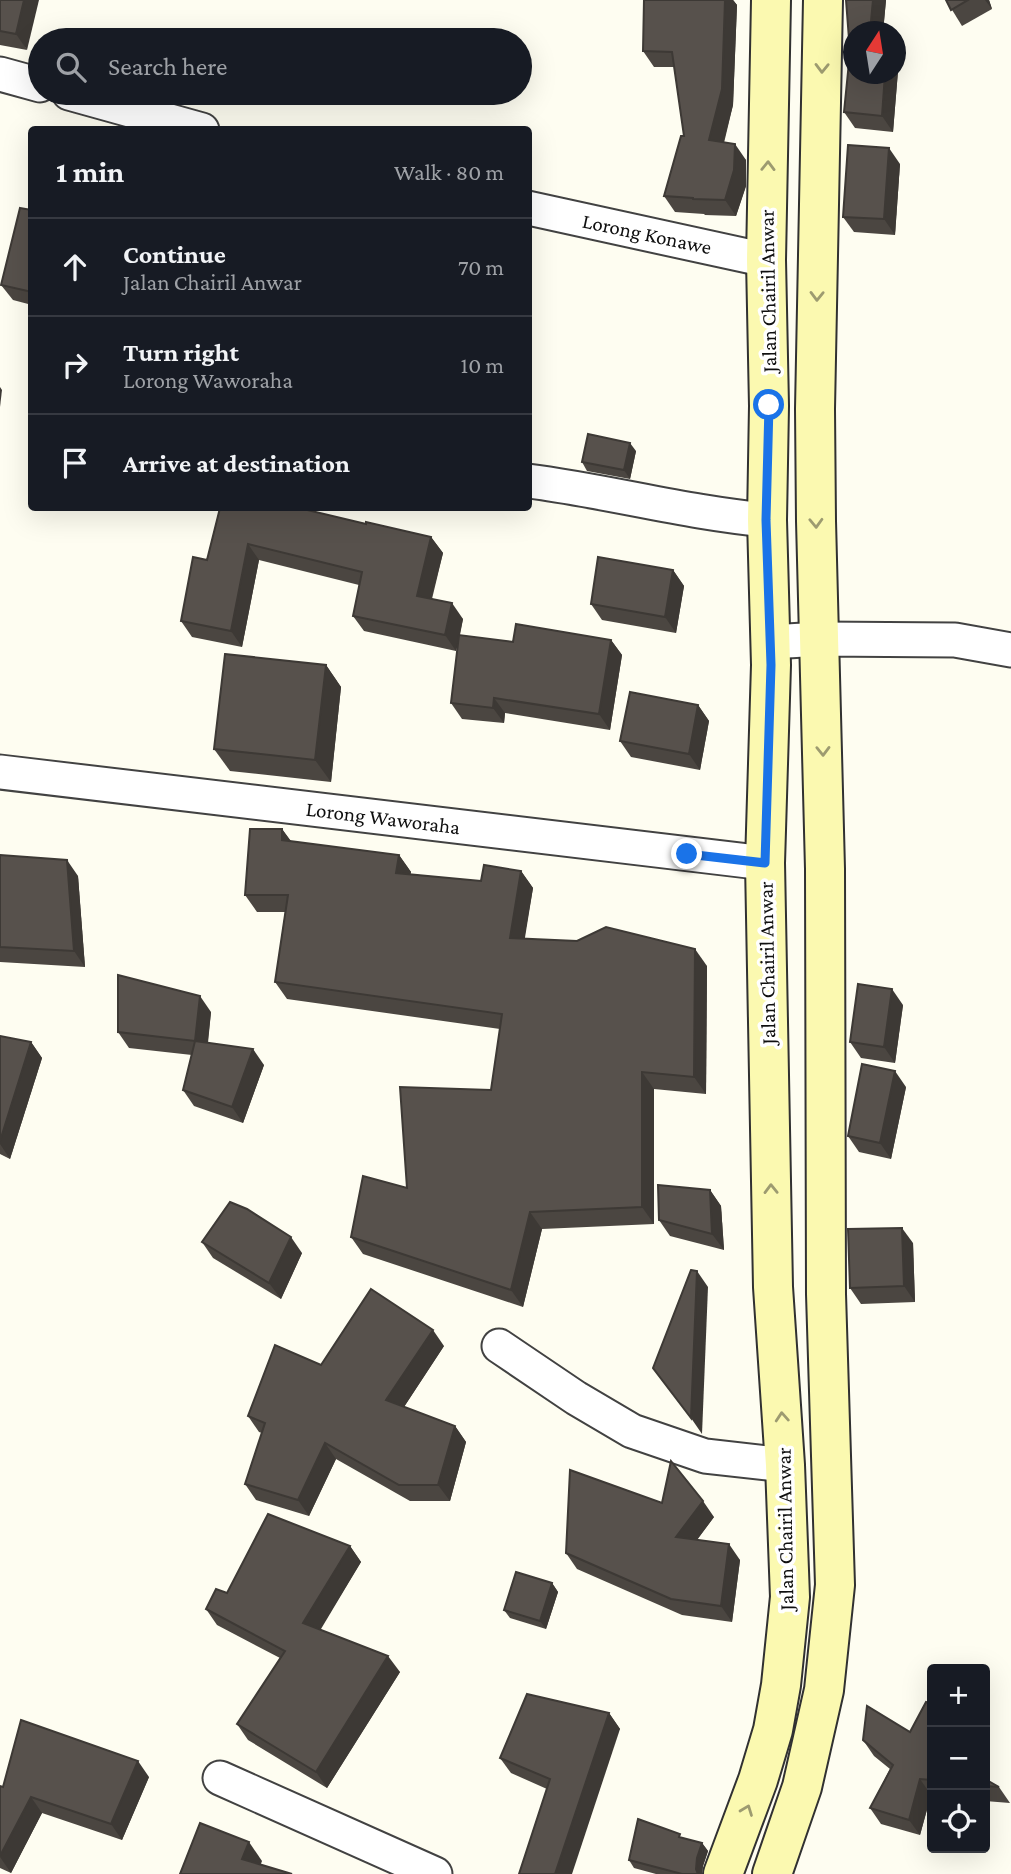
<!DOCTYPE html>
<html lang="en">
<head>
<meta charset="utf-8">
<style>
  :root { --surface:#171b24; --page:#20242c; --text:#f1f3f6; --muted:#9ea1a6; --line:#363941 }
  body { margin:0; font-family:"Crimson Pro",serif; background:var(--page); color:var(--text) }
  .controls { position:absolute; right:21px; bottom:21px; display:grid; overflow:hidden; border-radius:7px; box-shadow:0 7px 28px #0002 }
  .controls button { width:63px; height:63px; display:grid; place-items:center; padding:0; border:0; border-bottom:2px solid var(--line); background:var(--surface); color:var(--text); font:35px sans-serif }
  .compass { position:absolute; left:843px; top:21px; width:63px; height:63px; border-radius:50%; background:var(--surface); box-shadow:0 7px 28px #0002; rotate:12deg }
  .stop { position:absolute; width:21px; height:21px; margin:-16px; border:5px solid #1a73e8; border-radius:50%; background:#fff }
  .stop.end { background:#1a73e8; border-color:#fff; box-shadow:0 2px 7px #0008 }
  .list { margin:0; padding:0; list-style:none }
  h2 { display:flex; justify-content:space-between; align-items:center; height:91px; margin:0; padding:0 28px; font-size:30px }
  h2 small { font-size:23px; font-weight:400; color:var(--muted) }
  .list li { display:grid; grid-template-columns:46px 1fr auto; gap:21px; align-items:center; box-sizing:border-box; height:98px; padding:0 28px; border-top:2px solid var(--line) }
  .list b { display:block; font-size:26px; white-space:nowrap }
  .list p { margin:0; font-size:23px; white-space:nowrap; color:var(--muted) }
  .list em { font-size:23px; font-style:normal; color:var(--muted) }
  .icon { flex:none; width:38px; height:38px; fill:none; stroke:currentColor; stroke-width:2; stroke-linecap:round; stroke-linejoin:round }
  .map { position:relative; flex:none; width:1011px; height:1874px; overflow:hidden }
  .search { position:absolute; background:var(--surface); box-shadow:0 7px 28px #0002; left:28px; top:28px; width:504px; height:77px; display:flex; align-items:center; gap:18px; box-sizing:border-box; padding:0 24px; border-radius:38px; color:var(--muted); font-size:26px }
  .panel { position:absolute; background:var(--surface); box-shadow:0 7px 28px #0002; left:28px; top:126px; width:504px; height:385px; border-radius:7px }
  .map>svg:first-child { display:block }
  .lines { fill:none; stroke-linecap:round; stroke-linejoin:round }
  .street-casing { stroke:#424242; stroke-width:37 }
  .secondary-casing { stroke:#313131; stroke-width:42 }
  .street { stroke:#fff; stroke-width:33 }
  .secondary { stroke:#fbf9b0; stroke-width:38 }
  .wall { fill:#4b4641 }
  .shaded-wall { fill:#3d3935 }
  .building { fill:#57514c; stroke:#3d3935; stroke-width:2 }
  .oneway { stroke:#9d9b70 }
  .route { stroke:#1a73e8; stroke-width:9 }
  .labels { text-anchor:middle; stroke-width:7; stroke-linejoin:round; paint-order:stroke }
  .street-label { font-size:21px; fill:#0f0f0f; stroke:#fff }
</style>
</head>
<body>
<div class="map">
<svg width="1011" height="1874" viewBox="0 0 1011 1874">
  <rect width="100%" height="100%" fill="#fefdf1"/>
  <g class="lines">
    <g class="street-casing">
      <g id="street">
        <polyline points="0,74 40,85"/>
        <polyline points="69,93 202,130"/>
        <polyline points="528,208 766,260"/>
        <path d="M528,481C608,491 687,513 767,520"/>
        <polyline points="771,642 820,639 955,640 1011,650"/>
        <polyline points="0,772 765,863"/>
        <polyline points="499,1346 576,1398 632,1431 705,1456 785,1465"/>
        <polyline points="220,1778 435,1874"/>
      </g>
    </g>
    <g class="secondary-casing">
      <g id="secondary">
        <polyline points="723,1874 758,1780 773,1730 781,1685 790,1597 785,1465 773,1287 765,863 771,665 767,520 769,406 766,260 771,0"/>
        <polyline points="772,1874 802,1787 824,1690 835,1585 826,1294 825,869 816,521 815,409 823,0"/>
      </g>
    </g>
    <use href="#street" class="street"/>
    <use href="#secondary" class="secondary"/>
  </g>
  <g class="wall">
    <polygon points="0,0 27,50 0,45"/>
    <polygon points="644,0 733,0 737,5 733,105 724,143 746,160 746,186 736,216 705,215 704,214 675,212 664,196 684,136 674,67 654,67 643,51"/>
    <polygon points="846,0 886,0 883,32 853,32 898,71 893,132 855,128 844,112 850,52"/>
    <polygon points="946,0 989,0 992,9 962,26"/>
    <polygon points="900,164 895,235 854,232 843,217"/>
    <polygon points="32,210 32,305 13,300 1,285"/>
    <polygon points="636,451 630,479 587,471 582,462"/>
    <polygon points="220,508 366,524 431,537 443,553 432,599 463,619 460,635 513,642 611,640 622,655 610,730 505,713 504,723 462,719 451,703 458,644 456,651 364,631 353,616 359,585 259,560 242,647 192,637 181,621 207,560"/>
    <polygon points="673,570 684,586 676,633 602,620 591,604"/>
    <polygon points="326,665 341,687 331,782 230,771 214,749"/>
    <polygon points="698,705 709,721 700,770 631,757 620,741"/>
    <polygon points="282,829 291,841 399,855 411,872 410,874 481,881 521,871 533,888 524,939 707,966 706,1094 654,1089 654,1224 542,1229 523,1307 363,1254 351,1237 407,1188 491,1090 500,1029 287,999 275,982 285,912 257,912 245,895"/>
    <polygon points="0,855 78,876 85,967 0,962"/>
    <polygon points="903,1005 895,1063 861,1058 850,1042"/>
    <polygon points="211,1012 208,1043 264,1065 243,1123 194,1106 183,1090 192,1055 129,1048 118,1032"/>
    <polygon points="0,1036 31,1042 42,1058 10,1159 0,1154"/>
    <polygon points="906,1087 891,1159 859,1152 848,1136"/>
    <polygon points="710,1190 721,1206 724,1250 670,1236 659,1220"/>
    <polygon points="202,1242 302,1253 281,1299 213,1258"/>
    <polygon points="913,1243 915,1302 861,1304 850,1288"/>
    <polygon points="444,1346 404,1407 455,1426 466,1442 450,1501 410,1501 336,1459 309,1516 256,1500 245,1484 262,1433 259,1432 248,1416 321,1365"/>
    <polygon points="662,1503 714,1517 697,1540 740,1560 732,1622 682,1615 577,1569 566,1553"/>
    <polygon points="350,1546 361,1562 320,1629 400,1672 327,1788 248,1740 237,1724 280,1658 217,1625 206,1609 227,1593"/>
    <polygon points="552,1583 558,1592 546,1629 510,1618 504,1610"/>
    <polygon points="932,1704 932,1795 931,1795 920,1835 881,1824 870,1808 890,1769 874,1756 863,1740 910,1732"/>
    <polygon points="609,1713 620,1729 547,1789 511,1773 500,1758"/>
    <polygon points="149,1777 122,1840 42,1813 11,1873 0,1868 0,1786 3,1787"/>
    <polygon points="985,1779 999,1787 1010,1803 985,1801"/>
    <polygon points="683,1838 702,1843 708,1851 703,1866 702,1874 656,1874 634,1868 629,1860"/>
  </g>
  <g class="shaded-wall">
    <polygon points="24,0 39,0 27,50 16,34"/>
    <polygon points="725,0 733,0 737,5 733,105 720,156 709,140"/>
    <polygon points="873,0 886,0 883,32 870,32"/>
    <polygon points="985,0 989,0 992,9"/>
    <polygon points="895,68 898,71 893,132 882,116 885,74 895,74"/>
    <polygon points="735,144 746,160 746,186 736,216 725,200"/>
    <polygon points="889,148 900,164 895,235 884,219"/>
    <polygon points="0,387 2,390 0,407"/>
    <polygon points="630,443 636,451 630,479 624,470"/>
    <polygon points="431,537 443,553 428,611 417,596"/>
    <polygon points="248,544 259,560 242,647 231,631"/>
    <polygon points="673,570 684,586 676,633 665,617"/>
    <polygon points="452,603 463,619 456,651 445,635"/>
    <polygon points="611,640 622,655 610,730 599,714"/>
    <polygon points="326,665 341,687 331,782 315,760"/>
    <polygon points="494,698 505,713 504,723 493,708"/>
    <polygon points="698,705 709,721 700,770 689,754"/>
    <polygon points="282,829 294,846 282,840"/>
    <polygon points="399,855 411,872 408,890 396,873"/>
    <polygon points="67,860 78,876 85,967 74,951"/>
    <polygon points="521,871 533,888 522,956 510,938"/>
    <polygon points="695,949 707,966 706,1094 694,1077"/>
    <polygon points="892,989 903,1005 895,1063 884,1047"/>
    <polygon points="200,996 211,1012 206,1057 195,1041"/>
    <polygon points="31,1042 42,1058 10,1159 0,1144 0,1141"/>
    <polygon points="253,1049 264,1065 243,1123 232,1107"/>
    <polygon points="895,1071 906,1087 891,1159 880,1143"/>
    <polygon points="642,1072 654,1089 654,1224 642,1207"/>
    <polygon points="710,1190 721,1206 724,1250 712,1234"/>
    <polygon points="530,1212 542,1229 523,1307 511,1290"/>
    <polygon points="902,1228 913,1243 915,1302 904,1286"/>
    <polygon points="291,1237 302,1253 281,1299 269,1283"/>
    <polygon points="697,1271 708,1287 702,1434 691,1418"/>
    <polygon points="433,1330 444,1346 398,1416 386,1400"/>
    <polygon points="455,1426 466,1442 450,1501 438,1485"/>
    <polygon points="325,1443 336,1459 309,1516 298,1500"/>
    <polygon points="703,1501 714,1517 687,1553 676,1537"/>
    <polygon points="729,1544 740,1560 732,1622 721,1606"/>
    <polygon points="350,1546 361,1562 315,1639 303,1623"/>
    <polygon points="552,1583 558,1592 546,1629 540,1621"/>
    <polygon points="388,1656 400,1672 327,1788 316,1772"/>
    <polygon points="609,1713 620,1729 572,1874 555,1874"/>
    <polygon points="932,1731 932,1749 929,1744"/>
    <polygon points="138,1761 149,1777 122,1840 111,1824"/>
    <polygon points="920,1779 931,1795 920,1835 909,1820"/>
    <polygon points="31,1797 42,1813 11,1873 0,1857"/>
    <polygon points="249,1842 262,1861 257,1874 242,1859"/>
    <polygon points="702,1843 708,1851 703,1866 702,1874 698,1874 696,1869 697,1858"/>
  </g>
  <g class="building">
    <polygon points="0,0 24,0 16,34 0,31"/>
    <polygon points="644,0 725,0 722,89 709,140 735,144 734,170 725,200 693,199 693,198 664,196 681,136 684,136 672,52 643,51"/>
    <polygon points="846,0 873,0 870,32 853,32 853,74 885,74 882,116 844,112 850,52"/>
    <polygon points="946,0 968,0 951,10"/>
    <polygon points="848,145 889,148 884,219 843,217"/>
    <polygon points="20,208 32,210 32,292 1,285"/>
    <polygon points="588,434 630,443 624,470 582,462"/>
    <polygon points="220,508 299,508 366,524 366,522 431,537 417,596 452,603 445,635 353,616 362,572 248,544 231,631 181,621 193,557 207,560"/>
    <polygon points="598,557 673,570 665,617 591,604"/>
    <polygon points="516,624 611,640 599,714 494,698 493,708 451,703 459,635 513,642"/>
    <polygon points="225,654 326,665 315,760 214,749"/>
    <polygon points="630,692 698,705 689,754 620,741"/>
    <polygon points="250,829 282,829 282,840 399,855 396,873 481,881 484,865 521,871 510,938 577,941 606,927 695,949 694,1077 642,1072 642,1207 530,1212 511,1290 351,1237 363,1176 407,1188 400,1087 491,1090 502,1014 275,982 288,895 245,895"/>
    <polygon points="0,855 67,860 74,951 0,947"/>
    <polygon points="118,975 200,996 195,1041 118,1032"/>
    <polygon points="858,984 892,989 884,1047 850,1042"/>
    <polygon points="0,1036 31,1042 0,1141"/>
    <polygon points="195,1041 253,1049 232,1107 183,1090"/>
    <polygon points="862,1064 895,1071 880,1143 848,1136"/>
    <polygon points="658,1185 710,1190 712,1234 659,1220"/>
    <polygon points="230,1202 247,1209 291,1237 269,1283 202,1242"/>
    <polygon points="902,1228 904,1286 850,1288 848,1229"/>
    <polygon points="691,1270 697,1271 691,1418 653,1368"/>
    <polygon points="371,1289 433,1330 386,1400 455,1426 438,1485 399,1485 325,1443 298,1500 245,1484 265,1423 248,1416 275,1345 321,1365"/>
    <polygon points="671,1461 703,1501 676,1537 729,1544 721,1606 671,1599 566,1553 570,1470 662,1503"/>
    <polygon points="268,1514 350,1546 303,1623 388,1656 316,1772 237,1724 285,1651 206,1609 216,1589 227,1593"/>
    <polygon points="516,1572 552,1583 540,1621 504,1610"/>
    <polygon points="527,1694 609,1713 555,1874 519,1874 550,1779 500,1758"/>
    <polygon points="926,1702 932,1704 932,1731 929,1744 932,1746 932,1780 920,1779 909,1820 870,1808 893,1765 863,1740 867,1706 910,1732"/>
    <polygon points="21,1720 138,1761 111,1824 31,1797 0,1856 0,1786 3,1787"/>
    <polygon points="985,1779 999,1787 985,1786"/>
    <polygon points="638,1819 680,1834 679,1837 702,1843 697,1858 696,1869 698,1874 682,1874 629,1860"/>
    <polygon points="200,1823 249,1842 242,1859 292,1874 180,1874"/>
  </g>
  <defs><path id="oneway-chevron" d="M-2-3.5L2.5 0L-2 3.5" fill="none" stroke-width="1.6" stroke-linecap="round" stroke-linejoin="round" transform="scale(1.75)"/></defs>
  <g class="oneway">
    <use href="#oneway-chevron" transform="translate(822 68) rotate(91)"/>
    <use href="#oneway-chevron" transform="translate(768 166) rotate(-89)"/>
    <use href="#oneway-chevron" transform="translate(817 296) rotate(91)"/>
    <use href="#oneway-chevron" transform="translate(816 523) rotate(88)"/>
    <use href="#oneway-chevron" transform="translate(823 751) rotate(89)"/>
    <use href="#oneway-chevron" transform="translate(771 1189) rotate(-91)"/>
    <use href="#oneway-chevron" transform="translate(782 1417) rotate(-94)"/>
    <use href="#oneway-chevron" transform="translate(747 1810) rotate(-69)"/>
  </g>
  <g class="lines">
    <polyline class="route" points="687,854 765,863 771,665 766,520 769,405"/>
  </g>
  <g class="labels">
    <g class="street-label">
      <text transform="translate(647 234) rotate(12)" y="7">Lorong Konawe</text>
      <text transform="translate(768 291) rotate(-91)" y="7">Jalan Chairil Anwar</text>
      <text transform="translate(383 818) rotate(7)" y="7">Lorong Waworaha</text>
      <text transform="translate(767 963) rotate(-91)" y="7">Jalan Chairil Anwar</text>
      <text transform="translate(785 1529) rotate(-91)" y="7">Jalan Chairil Anwar</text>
    </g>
  </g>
</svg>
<div class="controls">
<button>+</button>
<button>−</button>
<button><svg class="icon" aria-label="locate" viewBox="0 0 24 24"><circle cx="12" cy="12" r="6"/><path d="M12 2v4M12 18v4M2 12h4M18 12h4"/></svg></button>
</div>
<svg class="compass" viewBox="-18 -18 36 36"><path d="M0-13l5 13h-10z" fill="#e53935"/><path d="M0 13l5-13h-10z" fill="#9ea1a6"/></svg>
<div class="stop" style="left:769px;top:405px"></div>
<div class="stop end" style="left:687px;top:854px"></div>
<div class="search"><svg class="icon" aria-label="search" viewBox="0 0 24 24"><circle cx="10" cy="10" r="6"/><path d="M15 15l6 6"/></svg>Search here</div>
<section class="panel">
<h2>1 min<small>Walk · 80 m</small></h2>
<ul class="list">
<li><svg class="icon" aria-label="ahead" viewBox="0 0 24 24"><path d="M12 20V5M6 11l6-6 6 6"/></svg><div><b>Continue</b><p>Jalan Chairil Anwar</p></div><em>70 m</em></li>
<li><svg class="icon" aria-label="right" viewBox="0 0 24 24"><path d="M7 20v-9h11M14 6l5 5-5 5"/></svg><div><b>Turn right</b><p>Lorong Waworaha</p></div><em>10 m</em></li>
<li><svg class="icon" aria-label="arrive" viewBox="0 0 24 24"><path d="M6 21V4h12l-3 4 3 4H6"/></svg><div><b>Arrive at destination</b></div></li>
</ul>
</section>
</div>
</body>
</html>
